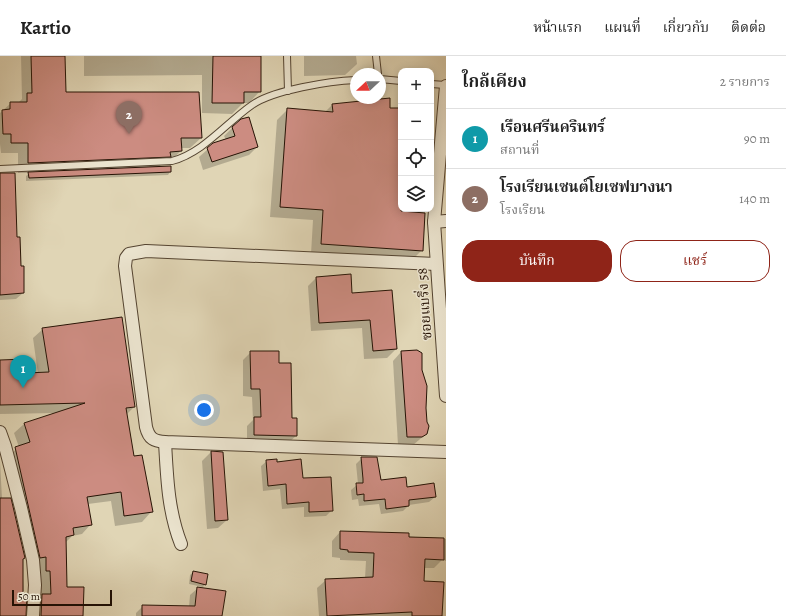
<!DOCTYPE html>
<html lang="th">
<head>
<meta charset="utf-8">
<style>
  :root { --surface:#fff; --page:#f6f6f6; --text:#222; --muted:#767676; --line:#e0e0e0; --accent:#8f2418 }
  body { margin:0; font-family:Alegreya,"Noto Serif Thai",serif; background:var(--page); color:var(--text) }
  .controls { position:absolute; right:12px; top:12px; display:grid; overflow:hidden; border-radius:8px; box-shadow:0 2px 10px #0003 }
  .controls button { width:36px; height:36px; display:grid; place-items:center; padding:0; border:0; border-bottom:1px solid var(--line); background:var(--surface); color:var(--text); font:20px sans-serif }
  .compass { position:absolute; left:350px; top:12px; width:36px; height:36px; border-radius:50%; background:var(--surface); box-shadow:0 2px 10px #0003; rotate:248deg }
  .scale { position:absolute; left:12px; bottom:10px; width:100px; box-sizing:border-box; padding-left:4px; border:2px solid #261305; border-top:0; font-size:11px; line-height:14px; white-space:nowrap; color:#261305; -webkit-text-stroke:3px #ebe4cf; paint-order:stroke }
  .you { position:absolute; left:204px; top:354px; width:14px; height:14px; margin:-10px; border:3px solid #fff; border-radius:50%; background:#1a73e8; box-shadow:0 0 0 6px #1a73e833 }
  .badge { display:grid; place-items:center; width:26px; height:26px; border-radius:50%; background:var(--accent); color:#fff; font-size:13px; font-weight:700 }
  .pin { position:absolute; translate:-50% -33px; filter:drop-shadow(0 1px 2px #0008) }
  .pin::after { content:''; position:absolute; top:21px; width:14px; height:12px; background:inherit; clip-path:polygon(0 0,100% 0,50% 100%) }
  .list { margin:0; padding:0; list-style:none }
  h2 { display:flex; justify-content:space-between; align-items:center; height:52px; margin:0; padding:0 16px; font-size:17px }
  h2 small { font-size:13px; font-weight:400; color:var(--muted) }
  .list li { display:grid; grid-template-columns:26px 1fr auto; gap:12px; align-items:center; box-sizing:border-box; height:60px; padding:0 16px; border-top:1px solid var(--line) }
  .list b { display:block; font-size:15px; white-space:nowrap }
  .list p { margin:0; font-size:13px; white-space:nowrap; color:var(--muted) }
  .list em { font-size:13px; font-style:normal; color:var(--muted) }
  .actions { display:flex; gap:8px; padding:12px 16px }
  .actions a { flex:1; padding:9px 0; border:1px solid var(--accent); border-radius:16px; text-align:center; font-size:14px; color:var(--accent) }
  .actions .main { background:var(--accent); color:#fff }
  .icon { flex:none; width:22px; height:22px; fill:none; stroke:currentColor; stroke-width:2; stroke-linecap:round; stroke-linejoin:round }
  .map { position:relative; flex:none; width:446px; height:560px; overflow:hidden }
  header { display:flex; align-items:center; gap:24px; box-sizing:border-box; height:56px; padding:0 20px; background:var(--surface); border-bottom:1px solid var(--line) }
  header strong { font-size:19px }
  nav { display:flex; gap:22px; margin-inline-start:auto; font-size:14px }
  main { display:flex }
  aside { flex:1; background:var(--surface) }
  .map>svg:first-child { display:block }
  .shadow { fill:#0003 }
  .building { fill:#cc8c81; stroke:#261305 }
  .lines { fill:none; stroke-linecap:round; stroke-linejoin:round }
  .lane-casing { stroke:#544431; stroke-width:8 }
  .street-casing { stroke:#544431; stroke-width:14 }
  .lane { stroke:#ebe4cf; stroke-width:6 }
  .street { stroke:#ebe4cf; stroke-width:12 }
  .labels { text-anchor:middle; stroke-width:3; stroke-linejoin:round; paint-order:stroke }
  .street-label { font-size:14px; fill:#261305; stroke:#ebe4cf }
</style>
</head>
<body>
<header>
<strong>Kartio</strong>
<nav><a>หน้าแรก</a><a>แผนที่</a><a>เกี่ยวกับ</a><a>ติดต่อ</a></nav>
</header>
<main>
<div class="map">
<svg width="446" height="560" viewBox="0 0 446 560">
  <rect width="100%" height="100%" fill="#e0d5b5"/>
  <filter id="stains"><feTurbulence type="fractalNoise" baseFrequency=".005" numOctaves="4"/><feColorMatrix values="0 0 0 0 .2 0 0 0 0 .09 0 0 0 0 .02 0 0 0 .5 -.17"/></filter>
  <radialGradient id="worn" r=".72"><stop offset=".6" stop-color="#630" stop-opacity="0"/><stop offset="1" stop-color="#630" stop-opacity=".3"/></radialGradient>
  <g class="shadow">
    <polygon points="21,0 64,0 65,37 198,37 201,82 190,92 181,92 181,95 170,105 164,105 159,111 170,116 168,119 26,125 26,120 30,117 18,117 18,97 1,97 0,88 0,57 11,47 18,47 22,43"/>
    <polygon points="84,0 260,0 260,35 249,47 243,47 232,58 202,57 202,19 84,20"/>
    <polygon points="304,0 356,0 357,8 345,19 304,20"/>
    <polygon points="333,48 401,53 401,153 406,153 422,194 411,205 311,198 313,164 270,161 277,64 288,53 325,56"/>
    <polygon points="233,71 257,91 249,99 203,114 199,101 208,93 226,84 224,80"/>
    <polygon points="0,118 23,237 16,243 0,244"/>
    <polygon points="316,222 351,238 396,293 387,302 364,303 362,272 311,275 308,230"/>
    <polygon points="43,273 134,351 126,359 133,402 151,456 142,466 115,470 111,445 88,448 91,468 82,478 72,480 65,487 66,532 82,560 32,560 33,549 41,540 41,524 6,402 19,391 14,377 24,368 56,357 0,358 0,305 25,318 38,318 33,282"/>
    <polygon points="251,296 278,308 296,380 288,387 247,387 247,370 253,364 252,341 243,340 243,304"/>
    <polygon points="401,296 421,314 426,330 426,378 413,389 398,389 393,305"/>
    <polygon points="211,396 222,397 227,464 218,472 207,473 202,405"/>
    <polygon points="362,402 380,425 435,441 429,446 409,449 403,455 381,458 379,448 359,450 358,443 352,444 351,434 358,428 356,408"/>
    <polygon points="0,405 2,443 22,504 25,560 0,560"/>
    <polygon points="267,405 302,424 332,454 326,460 304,461 304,451 282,453 280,433 263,435 261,410"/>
    <polygon points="340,476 446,483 446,505 442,504 434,512 424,512 423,526 441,559 444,560 319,560 317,532 326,524 365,522 366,505 340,504 340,502 332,501 332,485"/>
    <polygon points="193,516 205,528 203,531 189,528 190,519"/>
    <polygon points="198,532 221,560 136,560 136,557 143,550 189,551 190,539"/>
  </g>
  <g class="building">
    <polygon points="31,0 65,0 66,36 199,36 202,82 181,82 182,95 170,96 171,101 28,107 28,87 11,87 11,78 3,78 2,54 10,53 10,46 27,46 27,37 32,37"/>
    <polygon points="213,0 261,0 261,36 244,36 244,47 212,47"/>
    <polygon points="390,42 390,52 401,52 401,155 425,157 423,195 321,188 323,154 280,151 287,52 333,56 332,48"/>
    <polygon points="249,61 258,91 212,106 207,92 213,87 235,80 232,71 241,63"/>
    <polygon points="171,110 171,116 29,122 28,116"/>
    <polygon points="0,117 15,117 17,181 20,181 21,210 24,210 24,237 0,239"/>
    <polygon points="351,218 352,237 392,234 397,293 373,295 370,264 319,267 316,221"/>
    <polygon points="122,261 135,351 126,352 134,400 142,399 153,456 124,460 121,436 87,441 92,469 73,472 74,479 66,481 67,531 84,531 83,560 41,560 42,538 51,538 50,515 46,515 46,501 40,502 15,391 30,386 24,367 85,347 0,349 0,304 26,303 26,317 49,316 42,272"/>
    <polygon points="417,294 422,297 422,314 427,330 426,352 427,366 429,370 427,378 422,381 407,381 401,295"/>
    <polygon points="250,295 279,295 279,307 291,307 292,362 297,362 297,380 254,379 254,361 261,361 260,333 251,333"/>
    <polygon points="211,395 223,396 228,464 215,465"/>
    <polygon points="361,401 377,401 381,424 406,421 407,431 434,427 436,441 409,444 409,450 386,453 385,443 364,445 364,438 357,439 356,427 363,427 363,423"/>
    <polygon points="277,403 277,406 301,403 303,422 331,421 333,455 309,456 309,446 287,448 286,428 268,430 266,404"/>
    <polygon points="0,442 11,442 25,502 23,503 23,538 27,538 26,560 0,560"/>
    <polygon points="340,475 409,477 409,481 444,482 444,504 425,503 424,525 444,526 442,560 412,560 412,556 327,560 325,523 373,521 374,497 348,496 348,494 340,493"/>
    <polygon points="193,515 208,518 206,529 191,525"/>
    <polygon points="197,531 226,535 222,560 142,560 142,549 195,550"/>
  </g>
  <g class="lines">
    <g class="lane-casing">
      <g id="lane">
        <polyline points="287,0 288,35"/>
        <polyline points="376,0 378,18"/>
        <polyline points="380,23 401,25"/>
        <polyline points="431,28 446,29"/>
        <path d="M0,113L172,105C203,97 226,67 252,49C273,34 330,25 356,24"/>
      </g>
    </g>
    <g class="street-casing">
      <g id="street">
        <polyline points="446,165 434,166 446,340"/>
        <polyline points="434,166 446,30"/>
        <path d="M436,208L146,195L129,198L126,202L125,210L146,371C149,383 154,385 165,386L446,396"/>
        <polyline points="0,376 5,390 21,452 33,504 35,529 33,560"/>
        <path d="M165,386C167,421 168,455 181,488"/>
      </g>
    </g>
    <use href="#lane" class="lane"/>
    <use href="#street" class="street"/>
  </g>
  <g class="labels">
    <g class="street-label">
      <text transform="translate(424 248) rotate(-94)" y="5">ซอยแบริ่ง 58</text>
    </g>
  </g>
  <rect width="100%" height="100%" filter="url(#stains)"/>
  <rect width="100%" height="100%" fill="url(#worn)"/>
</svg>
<div class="controls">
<button>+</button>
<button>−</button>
<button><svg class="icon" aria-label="locate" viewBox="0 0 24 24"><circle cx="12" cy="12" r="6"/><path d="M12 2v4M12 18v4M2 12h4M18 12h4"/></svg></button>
<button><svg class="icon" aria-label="layers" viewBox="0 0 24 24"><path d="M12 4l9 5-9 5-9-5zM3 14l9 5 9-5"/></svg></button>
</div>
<svg class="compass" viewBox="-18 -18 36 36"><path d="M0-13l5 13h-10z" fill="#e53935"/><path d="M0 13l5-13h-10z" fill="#767676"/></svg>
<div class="scale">50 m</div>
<div class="you"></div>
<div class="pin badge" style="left:23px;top:332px;background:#0f9aa8">1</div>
<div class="pin badge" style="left:129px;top:78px;background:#8d6e63">2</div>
</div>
<aside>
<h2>ใกล้เคียง<small>2 รายการ</small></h2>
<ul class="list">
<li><span class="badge" style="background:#0f9aa8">1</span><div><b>เรือนศรีนครินทร์</b><p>สถานที่</p></div><em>90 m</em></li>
<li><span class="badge" style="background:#8d6e63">2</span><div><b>โรงเรียนเซนต์โยเซฟบางนา</b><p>โรงเรียน</p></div><em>140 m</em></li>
</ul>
<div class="actions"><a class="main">บันทึก</a><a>แชร์</a></div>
</aside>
</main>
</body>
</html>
